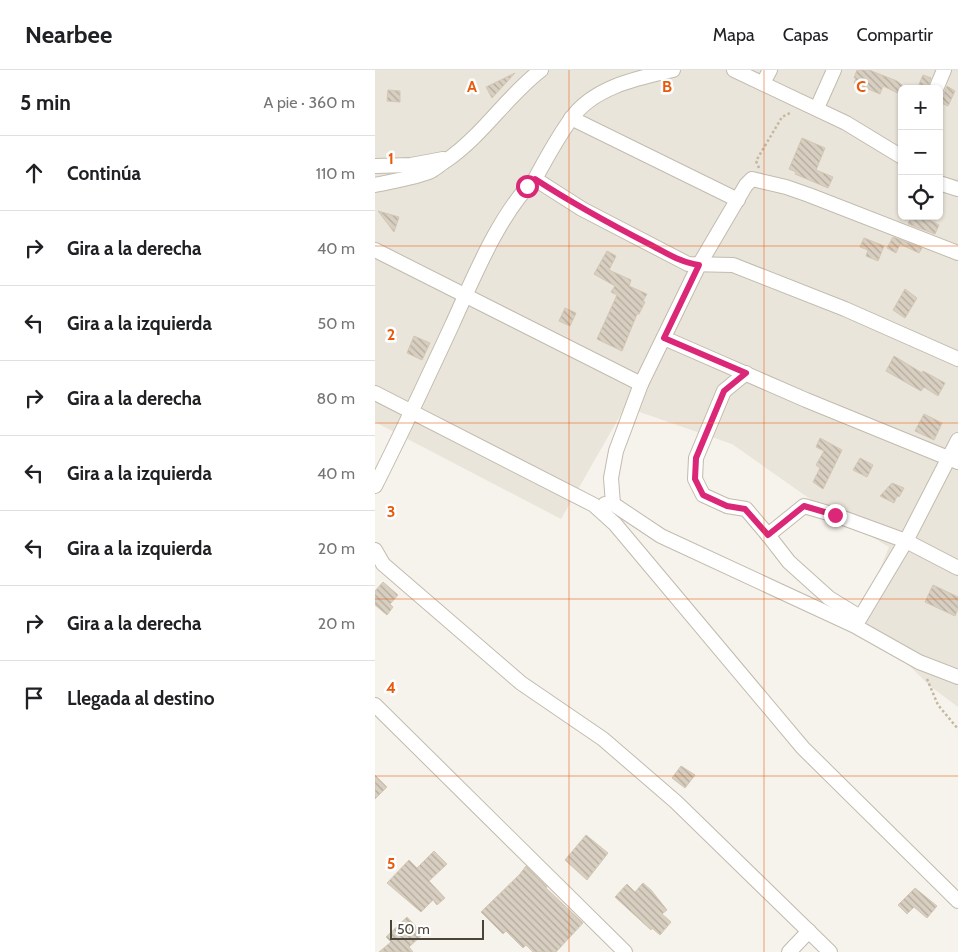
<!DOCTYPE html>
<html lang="es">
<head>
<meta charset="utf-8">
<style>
  :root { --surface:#fff; --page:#f2f2f2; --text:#202124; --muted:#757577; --line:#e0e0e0 }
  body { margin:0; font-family:Cabin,sans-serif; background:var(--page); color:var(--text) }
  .controls { position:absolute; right:15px; top:15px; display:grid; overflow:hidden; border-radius:8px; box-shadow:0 1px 4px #0004 }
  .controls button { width:45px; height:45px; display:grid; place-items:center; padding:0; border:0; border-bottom:1px solid var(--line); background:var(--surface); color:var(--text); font:25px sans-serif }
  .scale { position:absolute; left:15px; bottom:12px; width:94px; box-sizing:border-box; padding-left:5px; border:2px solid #4b4439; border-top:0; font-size:14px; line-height:18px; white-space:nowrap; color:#4b4439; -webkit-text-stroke:4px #fff; paint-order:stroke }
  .stop { position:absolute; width:15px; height:15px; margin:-11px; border:4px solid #db2777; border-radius:50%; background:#fff }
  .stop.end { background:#db2777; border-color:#fff; box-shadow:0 1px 5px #0008 }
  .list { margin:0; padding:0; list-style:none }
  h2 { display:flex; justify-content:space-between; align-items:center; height:65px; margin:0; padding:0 20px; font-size:21px }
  h2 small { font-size:16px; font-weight:400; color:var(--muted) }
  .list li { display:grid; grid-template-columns:32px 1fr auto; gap:15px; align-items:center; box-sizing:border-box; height:75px; padding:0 20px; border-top:1px solid var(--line) }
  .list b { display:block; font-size:19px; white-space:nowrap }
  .list em { font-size:16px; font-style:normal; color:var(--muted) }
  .icon { flex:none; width:28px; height:28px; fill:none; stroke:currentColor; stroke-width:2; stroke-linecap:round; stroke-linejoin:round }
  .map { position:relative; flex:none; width:583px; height:882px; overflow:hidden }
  header { display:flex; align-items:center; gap:30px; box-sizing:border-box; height:70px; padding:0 25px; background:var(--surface); border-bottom:1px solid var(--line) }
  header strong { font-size:24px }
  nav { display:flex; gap:28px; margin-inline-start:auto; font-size:18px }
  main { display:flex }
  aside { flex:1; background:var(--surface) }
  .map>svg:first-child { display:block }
  .residential { fill:#eae5da; fill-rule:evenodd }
  .building { fill:url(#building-back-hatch); stroke:#d3c7b4 }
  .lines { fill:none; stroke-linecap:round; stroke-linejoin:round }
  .minor-casing { stroke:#c2bbae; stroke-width:16 }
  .path { stroke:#c4b79f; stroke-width:2.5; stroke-dasharray:2.5 2.5; stroke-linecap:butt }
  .minor { stroke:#fff; stroke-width:14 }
  .route { stroke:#db2777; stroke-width:6 }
  .grid { fill:none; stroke:#e8590c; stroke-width:1; stroke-opacity:0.55 }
  .grid-label { font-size:16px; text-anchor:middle; font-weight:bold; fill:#e8590c; stroke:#fff; stroke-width:5; stroke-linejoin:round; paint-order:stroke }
</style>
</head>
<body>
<header>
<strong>Nearbee</strong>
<nav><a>Mapa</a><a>Capas</a><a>Compartir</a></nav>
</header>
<main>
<aside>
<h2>5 min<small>A pie · 360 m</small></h2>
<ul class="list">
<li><svg class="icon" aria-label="ahead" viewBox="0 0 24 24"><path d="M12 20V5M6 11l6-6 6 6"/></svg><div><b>Continúa</b></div><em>110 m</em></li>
<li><svg class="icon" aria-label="right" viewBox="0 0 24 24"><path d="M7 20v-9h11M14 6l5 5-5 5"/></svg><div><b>Gira a la derecha</b></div><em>40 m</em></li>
<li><svg class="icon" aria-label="left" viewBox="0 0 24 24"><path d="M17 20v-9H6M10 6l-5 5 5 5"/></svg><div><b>Gira a la izquierda</b></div><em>50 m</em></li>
<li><svg class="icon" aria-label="right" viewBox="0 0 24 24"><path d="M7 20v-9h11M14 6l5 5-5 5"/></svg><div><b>Gira a la derecha</b></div><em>80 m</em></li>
<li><svg class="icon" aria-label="left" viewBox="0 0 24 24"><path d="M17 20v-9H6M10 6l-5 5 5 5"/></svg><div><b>Gira a la izquierda</b></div><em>40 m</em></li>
<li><svg class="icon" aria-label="left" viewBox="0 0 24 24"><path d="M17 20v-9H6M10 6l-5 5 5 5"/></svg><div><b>Gira a la izquierda</b></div><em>20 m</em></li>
<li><svg class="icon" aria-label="right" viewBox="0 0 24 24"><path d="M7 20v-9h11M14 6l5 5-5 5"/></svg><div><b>Gira a la derecha</b></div><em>20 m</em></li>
<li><svg class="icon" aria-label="arrive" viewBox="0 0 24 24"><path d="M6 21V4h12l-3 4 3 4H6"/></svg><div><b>Llegada al destino</b></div></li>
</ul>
</aside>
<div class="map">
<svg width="583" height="882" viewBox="0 0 583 882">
  <defs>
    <pattern id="building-back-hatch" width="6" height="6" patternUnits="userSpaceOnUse" patternTransform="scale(1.25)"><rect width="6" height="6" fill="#d8cfc1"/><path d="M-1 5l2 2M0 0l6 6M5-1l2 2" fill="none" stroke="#b1aa9e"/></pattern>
  </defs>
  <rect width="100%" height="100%" fill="#f6f3ec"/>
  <path class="residential" d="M0,0H583V637L555,616L485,547L514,477L445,436L357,374L250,337L186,449L0,352ZM527,19H564V146H527Z"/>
  <g class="building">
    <polygon points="482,0 494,0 522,11 527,15 527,25 508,16 505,24 479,13 481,8 479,8"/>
    <polygon points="140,3 117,28 111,17"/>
    <polygon points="548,5 556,8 552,19 542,19"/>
    <polygon points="572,16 580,21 573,36 564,32 564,27 569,23"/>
    <polygon points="13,20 25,21 25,32 12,31"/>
    <polygon points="427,68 450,78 441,100 458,107 453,118 420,104 421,102 414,99"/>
    <polygon points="3,141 24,147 19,162"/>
    <polygon points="536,146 546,146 564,155 560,164 533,154"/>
    <polygon points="518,167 547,178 544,183 525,174 521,183 512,178"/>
    <polygon points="489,168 509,176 503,191 491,186 493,180 485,177"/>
    <polygon points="232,181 241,186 234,200 256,210 254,216 272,224 268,231 270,232 264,244 262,244 247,281 222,269 242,225 236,222 240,216 219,204"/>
    <polygon points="530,219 542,228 530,248 518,240"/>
    <polygon points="190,238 201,243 195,256 184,251"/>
    <polygon points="39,266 55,273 47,290 32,283"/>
    <polygon points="519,286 547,303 548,301 570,313 563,326 549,317 546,321 511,301"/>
    <polygon points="549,344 567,353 559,370 540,361"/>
    <polygon points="445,368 467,380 448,419 438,412 445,398 441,395 449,381 441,377"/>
    <polygon points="485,388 498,395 492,407 478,400"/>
    <polygon points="517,413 529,418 524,427 522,426 519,433 505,426"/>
    <polygon points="8,512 23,525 15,534 18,537 12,545 0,535 0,521"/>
    <polygon points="558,515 583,527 583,539 580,546 550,532"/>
    <polygon points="306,696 320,705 310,718 297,708"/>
    <polygon points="0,705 12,717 0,729"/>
    <polygon points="211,765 233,783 212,810 190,790"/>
    <polygon points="59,781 72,794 54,811 70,828 62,835 58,830 46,842 12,813 34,790 42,798"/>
    <polygon points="151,796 172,817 171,818 208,853 181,882 158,882 151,875 148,878 131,861 128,864 106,842 145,804"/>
    <polygon points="268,813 276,820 292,840 287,844 296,852 285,865 277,858 276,860 240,827 252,814 260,822"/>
    <polygon points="540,818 562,836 552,848 539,837 532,844 523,835"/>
    <polygon points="32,847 48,864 34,877 38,882 4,882 16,872 11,867"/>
  </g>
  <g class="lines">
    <g class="minor-casing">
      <g id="minor">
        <polyline points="359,0 471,53 527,87"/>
        <polyline points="388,13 395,0"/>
        <polyline points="561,19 569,0"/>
        <polyline points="442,38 459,0"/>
        <polyline points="196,48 363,130"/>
        <polyline points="0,96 36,95 68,89"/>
        <polyline points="160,109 207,139 313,194 358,195 470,239 583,289"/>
        <polyline points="564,113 583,119"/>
        <path d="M0,115C18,111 39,108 56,101C61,98 67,93 72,90C108,65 131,27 166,0"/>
        <polyline points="0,180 266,314"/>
        <polyline points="289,268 431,330 583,392"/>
        <polyline points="371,303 349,321 321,388 320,409 328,425 352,436 371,439 393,465"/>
        <polyline points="0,323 219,435 240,454 428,678 583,831"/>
        <path d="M0,416C27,363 52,309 77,255C98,209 124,144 160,109C171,89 182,68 196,49C218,17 263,8 298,0"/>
        <polyline points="230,434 238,434 286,466 480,556 544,592 583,607"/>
        <polyline points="238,434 236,408 241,381 266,314 324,195 371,115 377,109 411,117 434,125 583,183"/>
        <polyline points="0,480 8,494 146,613 228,669 301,732 455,882"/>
        <polyline points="485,547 454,528 414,492 393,465 429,436 460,445 531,471 583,498"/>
        <polyline points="482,553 531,471 583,370"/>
        <polyline points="0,635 250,882"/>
        <polyline points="414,882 434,861"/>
      </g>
    </g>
    <g class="path">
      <polyline points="384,98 381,91 407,47 417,42"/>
      <polyline points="552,609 563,635 583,659"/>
    </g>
    <use href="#minor" class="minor"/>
  </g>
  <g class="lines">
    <path class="route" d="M152,116L160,109C197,133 235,154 274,174C290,182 306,193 324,195L289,268L371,303L349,321L321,388L320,409L328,425L352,436L370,439L393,465L429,436L460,445"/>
  </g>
  <path class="grid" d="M194,0V882M389,0V882M0,176H583M0,353H583M0,529H583M0,706H583"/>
  <g class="grid-label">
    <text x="97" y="22">A</text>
    <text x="292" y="22">B</text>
    <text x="486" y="22">C</text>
    <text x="16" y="94">1</text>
    <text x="16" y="270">2</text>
    <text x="16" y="447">3</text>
    <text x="16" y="623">4</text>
    <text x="16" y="799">5</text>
  </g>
</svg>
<div class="controls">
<button>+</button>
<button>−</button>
<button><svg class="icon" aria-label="locate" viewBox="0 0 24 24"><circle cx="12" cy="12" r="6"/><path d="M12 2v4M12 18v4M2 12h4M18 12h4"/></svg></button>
</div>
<div class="scale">50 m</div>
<div class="stop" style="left:152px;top:116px"></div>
<div class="stop end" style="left:460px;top:445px"></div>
</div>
</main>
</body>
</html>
